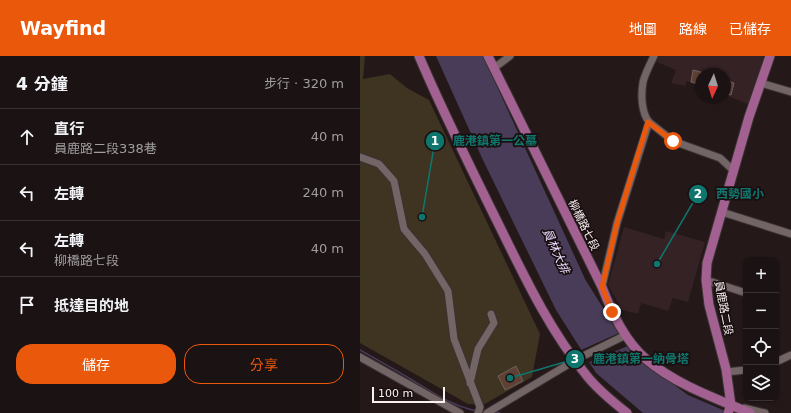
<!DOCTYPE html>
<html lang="zh-TW">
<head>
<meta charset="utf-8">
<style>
  :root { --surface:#1b1213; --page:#241b1c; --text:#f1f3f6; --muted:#a09ea0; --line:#393233; --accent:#ea580c }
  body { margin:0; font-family:"DejaVu Sans","Noto Sans TC",sans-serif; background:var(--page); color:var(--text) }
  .controls { position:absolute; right:12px; bottom:12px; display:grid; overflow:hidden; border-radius:8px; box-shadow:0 1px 3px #0004 }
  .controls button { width:36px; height:36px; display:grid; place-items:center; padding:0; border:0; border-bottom:1px solid var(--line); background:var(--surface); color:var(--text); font:20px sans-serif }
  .compass { position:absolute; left:335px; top:12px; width:36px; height:36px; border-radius:50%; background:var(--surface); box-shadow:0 1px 3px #0004; rotate:184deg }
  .scale { position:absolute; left:12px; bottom:10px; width:73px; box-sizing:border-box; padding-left:4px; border:2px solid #f9f0f1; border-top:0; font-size:11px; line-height:14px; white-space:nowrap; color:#f9f0f1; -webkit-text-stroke:3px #1a0f10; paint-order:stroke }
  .stop { position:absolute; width:12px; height:12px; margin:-9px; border:3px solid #ea580c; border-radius:50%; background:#fff }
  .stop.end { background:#ea580c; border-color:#fff; box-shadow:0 1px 4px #0008 }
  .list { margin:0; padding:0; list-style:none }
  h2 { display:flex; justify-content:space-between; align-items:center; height:52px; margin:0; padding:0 16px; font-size:17px }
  h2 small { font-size:13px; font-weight:400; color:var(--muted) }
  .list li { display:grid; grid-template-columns:26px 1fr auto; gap:12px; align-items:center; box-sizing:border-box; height:56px; padding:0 16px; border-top:1px solid var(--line) }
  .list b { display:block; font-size:15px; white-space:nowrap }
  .list p { margin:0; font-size:13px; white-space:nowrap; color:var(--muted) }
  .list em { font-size:13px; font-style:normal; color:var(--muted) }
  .actions { display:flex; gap:8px; padding:12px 16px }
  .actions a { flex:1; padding:9px 0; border:1px solid var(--accent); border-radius:16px; text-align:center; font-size:14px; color:var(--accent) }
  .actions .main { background:var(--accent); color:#fff }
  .icon { flex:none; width:22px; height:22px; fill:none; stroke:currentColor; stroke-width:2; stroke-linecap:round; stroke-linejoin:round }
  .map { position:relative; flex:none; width:431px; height:357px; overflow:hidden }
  header { display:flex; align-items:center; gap:24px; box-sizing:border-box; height:56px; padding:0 20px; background:var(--accent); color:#fff }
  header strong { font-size:19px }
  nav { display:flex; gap:22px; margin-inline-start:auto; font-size:14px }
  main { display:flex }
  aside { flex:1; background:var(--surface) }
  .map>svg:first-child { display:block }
  .built { fill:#342225 }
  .green { fill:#3f3322 }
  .water { fill:#483c58 }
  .pier { fill:#241819 }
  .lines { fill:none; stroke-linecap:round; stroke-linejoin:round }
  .stream { stroke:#483c58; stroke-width:1.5 }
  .building { fill:#604034; stroke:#6f615c }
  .minor-casing { stroke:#3b3334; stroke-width:9 }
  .major-casing { stroke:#3b3334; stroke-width:11 }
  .minor { stroke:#736466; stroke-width:7 }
  .major { stroke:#a36191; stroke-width:9 }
  .route { stroke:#ea580c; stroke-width:5 }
  .labels { text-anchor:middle; stroke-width:3.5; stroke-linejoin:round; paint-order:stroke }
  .street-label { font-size:11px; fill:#f9f0f1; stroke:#1a0f10 }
  .water-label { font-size:12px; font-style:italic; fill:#e8dbfd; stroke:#1a0f10 }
  .leader { fill:none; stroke:#0f766e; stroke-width:1.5 }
  .callout-dot { fill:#0f766e; stroke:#1a0f10; stroke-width:1.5 }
  .mark-label { font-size:12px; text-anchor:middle; font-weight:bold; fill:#fff }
  .callout-label { font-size:12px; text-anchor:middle; font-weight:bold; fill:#0f766e; stroke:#1a0f10; stroke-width:3.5; stroke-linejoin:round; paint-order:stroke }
</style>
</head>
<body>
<header>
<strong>Wayfind</strong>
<nav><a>地圖</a><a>路線</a><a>已儲存</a></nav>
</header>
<main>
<aside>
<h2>4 分鐘<small>步行 · 320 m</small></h2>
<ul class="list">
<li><svg class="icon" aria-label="ahead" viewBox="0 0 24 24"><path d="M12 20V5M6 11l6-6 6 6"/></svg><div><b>直行</b><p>員鹿路二段338巷</p></div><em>40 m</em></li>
<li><svg class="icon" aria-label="left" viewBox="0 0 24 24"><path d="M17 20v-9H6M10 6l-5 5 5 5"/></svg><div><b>左轉</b></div><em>240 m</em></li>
<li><svg class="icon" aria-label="left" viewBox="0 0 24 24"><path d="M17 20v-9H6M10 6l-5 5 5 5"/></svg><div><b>左轉</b><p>柳橋路七段</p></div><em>40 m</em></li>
<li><svg class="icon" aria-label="arrive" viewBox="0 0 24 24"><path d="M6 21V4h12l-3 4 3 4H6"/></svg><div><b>抵達目的地</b></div></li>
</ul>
<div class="actions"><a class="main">儲存</a><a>分享</a></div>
</aside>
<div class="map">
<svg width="431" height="357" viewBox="0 0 431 357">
  <rect width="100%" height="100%" fill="#241819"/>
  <g class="built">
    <polygon points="299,0 404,0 388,48 365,39 365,18 341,18 341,30 327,25 325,30 311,27 316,14 297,6"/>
    <polygon points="264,171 304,183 306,175 345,186 328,246 313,242 308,255 281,247 278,258 262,254 248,229"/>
  </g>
  <polygon class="green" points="0,0 5,0 3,23 30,18 47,32 69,44 180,278 172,321 123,349 108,348 0,287"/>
  <polygon class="water" points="76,0 123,0 225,223 263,284 294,314 328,339 370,357 283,357 236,317 196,254 122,102"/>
  <polygon class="pier" points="259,277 270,289 227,307 219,295"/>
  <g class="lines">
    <g class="stream">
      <path d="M0,294C17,304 35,313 52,324C74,337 90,349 116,355"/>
      <polyline points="134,356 140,357"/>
    </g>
  </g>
  <g class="building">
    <polygon points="333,14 341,16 341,29 331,26"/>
    <polygon points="365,24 374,27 371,39 365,37"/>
    <polygon points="156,310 163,325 145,334 138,320"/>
  </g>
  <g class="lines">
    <g class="minor-casing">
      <g id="minor">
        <polyline points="134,12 150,0"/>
        <polyline points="401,27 431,36"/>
        <polyline points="289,66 313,85 360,102 374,115"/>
        <polyline points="0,101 19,108 34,125 44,173 65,198 88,235 94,283 120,351 118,357"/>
        <polyline points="362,156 431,178"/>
        <polyline points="346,224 386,237"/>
        <path d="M242,231L257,167L289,66C281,56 281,38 283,26C285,18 290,8 294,0"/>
        <polyline points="0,301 100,357"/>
        <polyline points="416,306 431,299"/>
        <polyline points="366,316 386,314"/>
        <polyline points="110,327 118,293 134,267 131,258"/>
        <polyline points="384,352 405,357"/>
        <polyline points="127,357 219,302 266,279"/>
      </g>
    </g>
    <g class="major-casing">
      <g id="major">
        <path d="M59,0C81,52 106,102 131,153C160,211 186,270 227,320C238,334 253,346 267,357"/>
        <path d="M128,0L242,231C252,257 265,285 287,304C317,329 355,342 390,357"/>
        <polyline points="368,357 371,349 366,313 349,249 346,224 347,207 389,61 410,0"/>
      </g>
    </g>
    <use href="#minor" class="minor"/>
    <use href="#major" class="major"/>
  </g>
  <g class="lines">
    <polyline class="route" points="252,256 242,231 257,167 288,66 313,85"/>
  </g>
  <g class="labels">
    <g class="street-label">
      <text transform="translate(224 169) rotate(64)" y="4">柳橋路七段</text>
      <text transform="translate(364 252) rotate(79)" y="4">員鹿路二段</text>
    </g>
    <g class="water-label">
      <text transform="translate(196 195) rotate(66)" y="4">員林大排</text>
    </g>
  </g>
  <path class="leader" d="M62 161L75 85M297 208L338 138M150 322L215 303"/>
  <g class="callout-dot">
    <circle cx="62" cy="161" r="4"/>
    <circle cx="297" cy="208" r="4"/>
    <circle cx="150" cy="322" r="4"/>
    <circle cx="75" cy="85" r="10"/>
    <circle cx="338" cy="138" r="10"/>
    <circle cx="215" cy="303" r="10"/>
  </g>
  <g class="mark-label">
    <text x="75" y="89">1</text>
    <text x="338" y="142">2</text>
    <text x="215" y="307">3</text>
  </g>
  <g class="callout-label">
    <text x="135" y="89">鹿港鎮第一公墓</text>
    <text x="380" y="142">西勢國小</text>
    <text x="281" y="307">鹿港鎮第一納骨塔</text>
  </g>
</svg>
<div class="controls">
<button>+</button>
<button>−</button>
<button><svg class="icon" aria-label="locate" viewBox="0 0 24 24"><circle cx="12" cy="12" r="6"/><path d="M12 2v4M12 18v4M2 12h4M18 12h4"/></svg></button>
<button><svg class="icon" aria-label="layers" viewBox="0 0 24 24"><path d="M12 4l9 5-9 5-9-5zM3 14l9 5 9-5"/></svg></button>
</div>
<svg class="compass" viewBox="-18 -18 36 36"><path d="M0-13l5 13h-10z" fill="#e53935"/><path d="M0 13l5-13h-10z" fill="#a09ea0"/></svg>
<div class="scale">100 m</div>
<div class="stop" style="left:313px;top:85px"></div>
<div class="stop end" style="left:252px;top:256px"></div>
</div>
</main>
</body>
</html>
